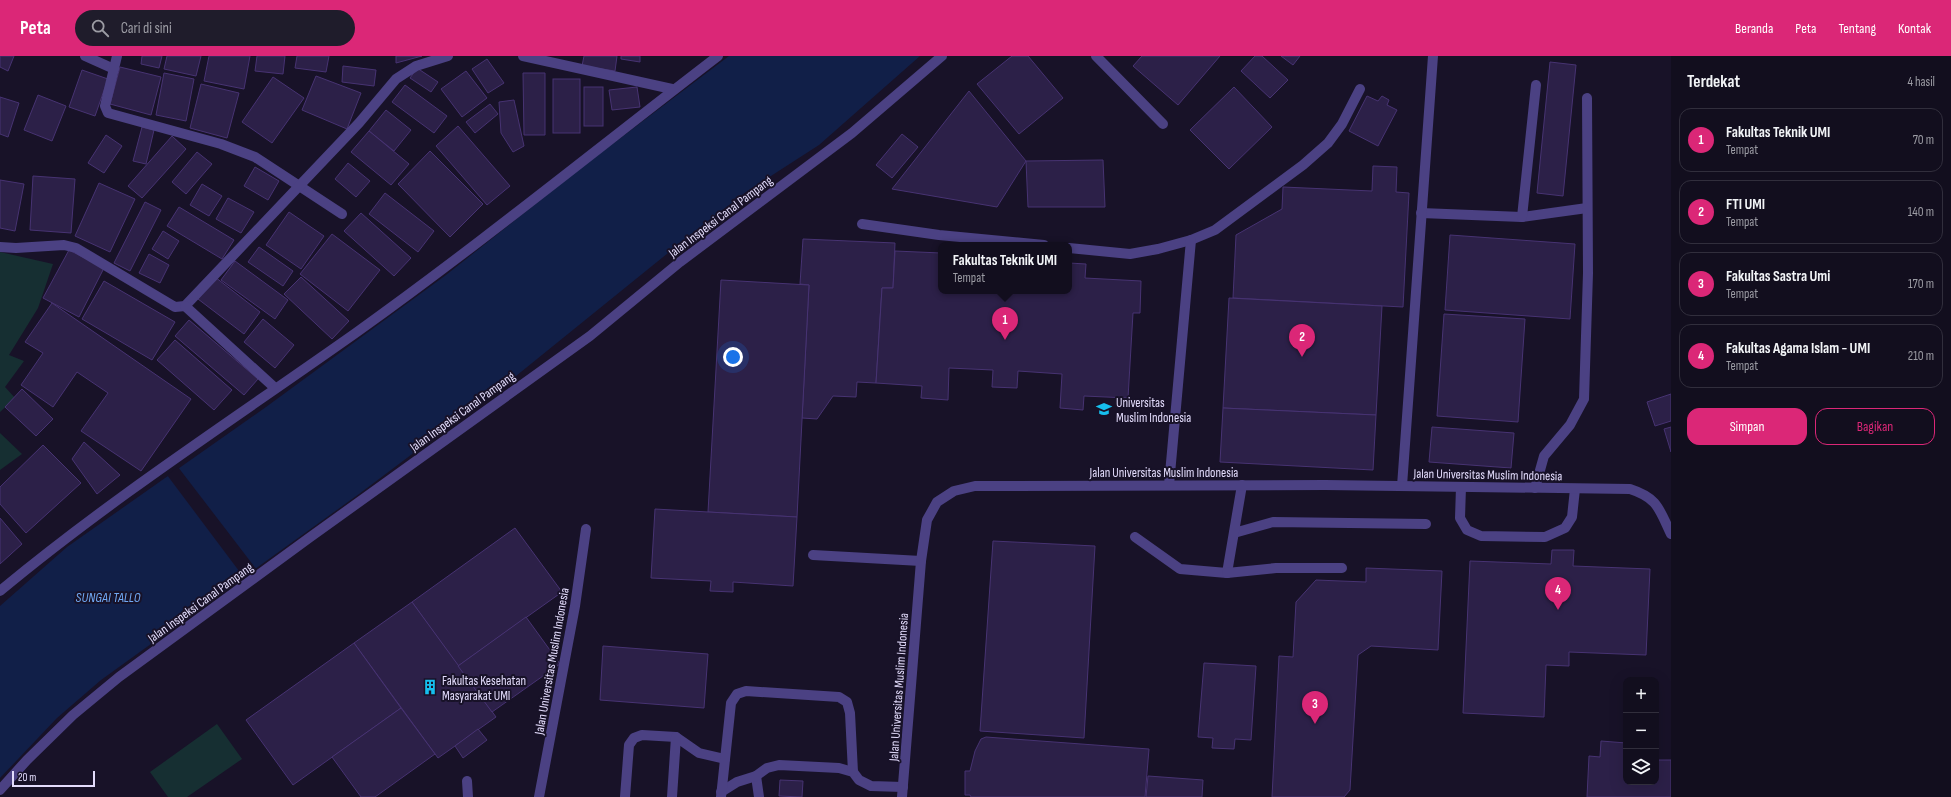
<!DOCTYPE html>
<html lang="id">
<head>
<meta charset="utf-8">
<style>
  :root { --surface:#120e1e; --page:#1f1c2b; --text:#f1f3f6; --muted:#9c9ca4; --line:#312e3c; --accent:#db2777 }
  body { margin:0; font-family:"Sofia Sans Condensed",sans-serif; background:var(--page); color:var(--text) }
  .controls { position:absolute; right:12px; bottom:12px; display:grid; overflow:hidden; border-radius:8px; box-shadow:0 4px 16px #0002 }
  .controls button { width:36px; height:36px; display:grid; place-items:center; padding:0; border:0; border-bottom:1px solid var(--line); background:var(--surface); color:var(--text); font:20px sans-serif }
  .scale { position:absolute; left:12px; bottom:10px; width:83px; box-sizing:border-box; padding-left:4px; border:2px solid #e3dcfc; border-top:0; font-size:11px; line-height:14px; white-space:nowrap; color:#e3dcfc; -webkit-text-stroke:3px #181228; paint-order:stroke }
  .you { position:absolute; left:733px; top:301px; width:14px; height:14px; margin:-10px; border:3px solid #fff; border-radius:50%; background:#1a73e8; box-shadow:0 0 0 6px #1a73e833 }
  .badge { display:grid; place-items:center; width:26px; height:26px; border-radius:50%; background:var(--accent); color:#fff; font-size:13px; font-weight:700 }
  .pin { position:absolute; translate:-50% -33px; filter:drop-shadow(0 1px 2px #0008) }
  .pin::after { content:''; position:absolute; top:21px; width:14px; height:12px; background:inherit; clip-path:polygon(0 0,100% 0,50% 100%) }
  .popup { position:absolute; left:938px; top:186px; width:134px; height:52px; box-sizing:border-box; display:grid; place-content:center; border-radius:8px; background:var(--surface); filter:drop-shadow(0 1px 3px #0005); font-size:13px; white-space:nowrap; color:var(--muted) }
  .popup b { font-size:15px; color:var(--text) }
  .popup::after { content:''; position:absolute; left:50%; top:100%; margin-left:-8px; border:8px solid transparent; border-top-color:var(--surface) }
  .list { margin:0; padding:0; list-style:none }
  h2 { display:flex; justify-content:space-between; align-items:center; height:52px; margin:0; padding:0 16px; font-size:17px }
  h2 small { font-size:13px; font-weight:400; color:var(--muted) }
  .list li { display:grid; grid-template-columns:26px 1fr auto; gap:12px; align-items:center; box-sizing:border-box; height:64px; margin:0 8px 8px; padding:0 8px; border:1px solid var(--line); border-radius:12px }
  .list b { display:block; font-size:15px; white-space:nowrap }
  .list p { margin:0; font-size:13px; white-space:nowrap; color:var(--muted) }
  .list em { font-size:13px; font-style:normal; color:var(--muted) }
  .actions { display:flex; gap:8px; padding:12px 16px }
  .actions a { flex:1; padding:9px 0; border:1px solid var(--accent); border-radius:12px; text-align:center; font-size:14px; color:var(--accent) }
  .actions .main { background:var(--accent); color:#fff }
  .icon { flex:none; width:22px; height:22px; fill:none; stroke:currentColor; stroke-width:2; stroke-linecap:round; stroke-linejoin:round }
  .map { position:relative; flex:none; width:1671px; height:741px; overflow:hidden }
  header { display:flex; align-items:center; gap:24px; box-sizing:border-box; height:56px; padding:0 20px; background:var(--accent); color:#fff }
  header strong { font-size:19px }
  nav { display:flex; gap:22px; margin-inline-start:auto; font-size:14px }
  .search { width:280px; height:36px; background:var(--page); display:flex; align-items:center; gap:10px; box-sizing:border-box; padding:0 14px; border-radius:22px; color:var(--muted); font-size:15px }
  main { display:flex }
  aside { flex:1; background:var(--surface) }
  .map>svg:first-child { display:block }
  .green { fill:#162f32 }
  .water { fill:#111f48 }
  .pier { fill:#181228 }
  .building { fill:#2c2048; stroke:#473372 }
  .lines { fill:none; stroke-linecap:round; stroke-linejoin:round }
  .service { stroke:#4b4183; stroke-width:10 }
  .minor { stroke:#4b4183; stroke-width:10 }
  .labels { text-anchor:middle; stroke-width:4; stroke-linejoin:round; paint-order:stroke }
  .street-label { font-size:13px; fill:#e3dcfc; stroke:#181228 }
  .poi-label { font-size:13px; fill:#e3dcfc; stroke:#181228; text-anchor:start }
  .water-label { font-size:14px; font-style:italic; fill:#71a9f5; stroke:#181228 }
</style>
</head>
<body>
<header>
<strong>Peta</strong>
<div class="search"><svg class="icon" aria-label="search" viewBox="0 0 24 24"><circle cx="10" cy="10" r="6"/><path d="M15 15l6 6"/></svg>Cari di sini</div>
<nav><a>Beranda</a><a>Peta</a><a>Tentang</a><a>Kontak</a></nav>
</header>
<main>
<div class="map">
<svg width="1671" height="741" viewBox="0 0 1671 741">
  <rect width="100%" height="100%" fill="#181228"/>
  <g class="green">
    <polygon points="0,196 53,208 38,252 9,299 24,305 5,331 15,342 0,356"/>
    <polygon points="0,377 22,398 0,414"/>
    <polygon points="217,668 242,703 187,741 168,741 150,716"/>
  </g>
  <polygon class="water" points="729,0 920,0 819,89 746,136 694,176 516,320 359,438 101,624 57,662 0,722 0,550 67,491 266,351 446,219 586,108"/>
  <polygon class="pier" points="178,411 257,514 245,523 167,419"/>
  <g class="building">
    <polygon points="0,0 14,0 8,15 0,11"/>
    <polygon points="142,0 162,0 159,12 141,8"/>
    <polygon points="167,0 201,0 196,20 164,13"/>
    <polygon points="209,0 250,0 244,33 204,25"/>
    <polygon points="257,0 285,0 283,18 255,15"/>
    <polygon points="297,0 329,0 326,16 295,12"/>
    <polygon points="396,0 422,0 396,7"/>
    <polygon points="584,0 617,0 615,15 582,10"/>
    <polygon points="621,0 640,0 640,6 621,3"/>
    <polygon points="1012,0 1028,0 1063,42 1019,78 977,28"/>
    <polygon points="1142,0 1220,0 1178,49 1133,10"/>
    <polygon points="1255,0 1262,0 1288,24 1270,42 1241,15"/>
    <polygon points="1281,0 1300,0 1293,9"/>
    <polygon points="487,3 504,27 488,37 472,13"/>
    <polygon points="1550,6 1576,9 1563,140 1537,137"/>
    <polygon points="343,10 376,14 374,30 342,26"/>
    <polygon points="120,11 161,21 151,59 110,48"/>
    <polygon points="417,12 438,26 431,36 410,22"/>
    <polygon points="82,14 108,23 95,60 69,51"/>
    <polygon points="466,15 487,42 462,61 441,33"/>
    <polygon points="164,17 194,23 186,65 156,59"/>
    <polygon points="523,17 545,17 545,79 524,79"/>
    <polygon points="316,20 361,37 347,73 302,54"/>
    <polygon points="273,21 304,42 272,87 242,66"/>
    <rect x="553" y="23" width="27" height="54"/>
    <polygon points="201,28 239,37 227,82 190,72"/>
    <polygon points="405,29 447,60 434,77 392,46"/>
    <rect x="584" y="31" width="19" height="39"/>
    <polygon points="637,31 640,51 612,54 609,34"/>
    <polygon points="1234,31 1272,71 1229,113 1190,74"/>
    <polygon points="969,35 1026,105 997,151 892,133"/>
    <polygon points="38,39 66,50 52,85 24,74"/>
    <polygon points="1367,40 1378,45 1382,40 1389,44 1387,49 1397,54 1378,90 1349,75"/>
    <polygon points="0,41 19,47 8,81 0,78"/>
    <polygon points="514,44 524,90 513,96 501,77 499,46"/>
    <polygon points="490,48 498,58 475,77 466,66"/>
    <polygon points="386,54 411,74 394,95 369,75"/>
    <polygon points="458,70 510,130 487,149 436,90"/>
    <polygon points="142,71 154,74 146,108 133,105"/>
    <polygon points="369,75 409,108 391,129 351,96"/>
    <polygon points="902,78 918,91 892,122 876,109"/>
    <polygon points="106,79 122,90 104,117 88,107"/>
    <polygon points="172,80 186,93 142,142 128,130"/>
    <polygon points="430,95 483,148 450,181 398,128"/>
    <polygon points="197,96 212,108 186,138 172,126"/>
    <polygon points="1103,104 1105,151 1028,151 1026,105"/>
    <polygon points="348,107 370,125 356,141 335,123"/>
    <polygon points="1373,110 1397,111 1396,136 1409,137 1403,251 1233,242 1236,179 1282,153 1283,131 1372,135"/>
    <polygon points="255,111 279,125 268,144 244,130"/>
    <polygon points="33,120 75,123 71,177 30,174"/>
    <polygon points="0,124 24,128 15,175 0,172"/>
    <polygon points="99,127 135,143 110,196 75,180"/>
    <polygon points="202,128 222,140 209,160 190,149"/>
    <polygon points="385,137 434,175 418,196 369,158"/>
    <polygon points="228,142 254,156 241,177 216,163"/>
    <polygon points="145,146 161,154 130,215 114,207"/>
    <polygon points="179,151 234,184 222,203 167,170"/>
    <polygon points="289,156 324,180 301,213 266,189"/>
    <polygon points="361,157 411,202 394,220 344,175"/>
    <polygon points="163,175 179,185 168,203 152,193"/>
    <polygon points="332,178 380,214 348,255 300,218"/>
    <polygon points="1450,179 1575,188 1570,263 1445,254"/>
    <polygon points="803,183 895,187 893,232 882,232 876,327 857,326 856,341 833,340 817,363 802,362 809,229 800,228"/>
    <polygon points="259,191 293,215 283,230 248,206"/>
    <polygon points="69,194 104,212 79,261 43,242"/>
    <polygon points="895,195 941,197 941,235 1069,235 1069,207 1086,208 1085,222 1141,225 1140,257 1133,257 1128,342 1084,340 1083,354 1060,352 1062,318 1018,315 1017,332 992,331 993,314 949,312 948,344 921,342 922,330 876,327 882,232 893,232"/>
    <polygon points="149,198 169,209 160,227 139,217"/>
    <polygon points="235,205 288,244 275,263 221,224"/>
    <polygon points="215,221 260,256 244,278 198,243"/>
    <polygon points="301,221 349,265 332,283 284,238"/>
    <polygon points="721,224 809,229 797,461 708,456"/>
    <polygon points="104,225 175,266 152,304 82,263"/>
    <polygon points="1229,242 1382,250 1376,359 1223,352"/>
    <polygon points="52,247 191,343 141,415 81,375 108,337 77,316 53,351 21,329 43,297 25,286"/>
    <polygon points="1444,258 1525,263 1518,366 1437,360"/>
    <polygon points="263,263 294,289 275,312 244,286"/>
    <polygon points="189,264 258,323 244,339 175,280"/>
    <polygon points="175,284 232,334 214,354 157,304"/>
    <polygon points="22,333 53,363 36,380 5,351"/>
    <polygon points="1671,338 1671,365 1655,370 1647,346"/>
    <polygon points="1223,352 1376,359 1373,414 1220,406"/>
    <polygon points="1432,371 1514,377 1511,412 1429,406"/>
    <polygon points="1671,371 1671,396 1664,373"/>
    <polygon points="84,386 120,419 97,438 72,403"/>
    <polygon points="43,389 81,427 26,477 0,448 0,431"/>
    <polygon points="655,453 797,461 793,530 733,526 733,536 710,535 711,525 651,522"/>
    <polygon points="0,462 22,488 0,508"/>
    <polygon points="515,472 562,536 458,610 412,546"/>
    <polygon points="993,485 1095,490 1084,682 980,675"/>
    <polygon points="1552,494 1574,494 1573,510 1650,513 1646,599 1569,596 1569,610 1546,609 1544,661 1463,657 1470,505 1551,508"/>
    <polygon points="1366,512 1442,515 1438,594 1371,590 1358,599 1350,734 1344,741 1272,741 1279,600 1293,601 1296,546 1316,524 1366,526"/>
    <polygon points="412,546 496,661 438,702 354,587"/>
    <polygon points="526,561 560,608 492,656 458,610"/>
    <polygon points="354,587 401,652 293,729 246,664"/>
    <polygon points="603,590 708,598 704,652 600,644"/>
    <polygon points="1204,607 1256,610 1251,684 1235,683 1234,693 1212,692 1213,682 1198,681"/>
    <polygon points="401,652 435,698 375,741 361,741 332,701"/>
    <polygon points="478,673 487,684 463,702 455,690"/>
    <polygon points="986,681 1149,693 1145,741 971,741 970,739 965,739 965,715 970,715 975,695 981,683"/>
    <polygon points="1601,685 1626,687 1626,726 1656,726 1656,704 1671,704 1671,741 1587,741 1589,700 1600,701"/>
    <polygon points="1148,720 1203,724 1202,741 1146,741"/>
    <polygon points="780,724 803,725 802,741 779,740"/>
  </g>
  <g class="lines">
    <g class="service">
      <polyline points="1421,157 1522,161 1587,152"/>
      <polyline points="1522,161 1536,29"/>
      <polyline points="862,168 939,179 1044,189"/>
      <polyline points="1069,192 1130,198 1158,193 1191,184 1215,174 1303,109 1328,87 1342,68 1360,33"/>
      <polyline points="1169,429 1191,184"/>
      <polyline points="1402,430 1433,0"/>
      <polyline points="1461,431 1460,462 1467,474 1481,480 1545,481 1565,472 1572,461 1575,433"/>
      <polyline points="1535,432 1544,400 1570,369 1584,343 1588,217 1587,42"/>
      <polyline points="1234,477 1273,466 1426,468"/>
      <polyline points="1135,481 1180,513 1227,517 1242,429"/>
      <polyline points="813,499 921,505"/>
      <polyline points="1227,517 1276,512 1342,512"/>
      <polyline points="756,720 759,741"/>
      <polyline points="467,725 468,741"/>
      <polyline points="721,736 737,726 756,720 767,712 779,709 839,712 853,716 859,724 871,730 903,731"/>
      <polyline points="539,741 575,550 586,473"/>
      <polyline points="625,741 629,689 634,682 642,679 676,681 699,697 725,703"/>
      <polyline points="672,741 676,681"/>
      <polyline points="721,741 731,647 737,638 746,635 839,641 847,646 850,657 853,716"/>
      <path d="M902,741L921,505L927,464L937,446L954,435L975,430L1325,429L1630,433C1658,442 1659,453 1671,478"/>
    </g>
    <g class="minor">
      <polyline points="85,0 114,13"/>
      <polyline points="117,0 105,50 108,57 221,88 255,101 342,158"/>
      <polyline points="523,0 672,33"/>
      <polyline points="1096,0 1163,68"/>
      <polyline points="0,191 16,192 64,189 76,192 175,251 185,250 359,67 396,23 416,10 448,0"/>
      <polyline points="185,250 275,332"/>
      <path d="M0,535C113,441 237,361 357,276C480,188 598,92 718,0"/>
      <polyline points="0,734 27,704 73,659 119,621 309,482 590,280 680,206 852,77 942,0"/>
    </g>
  </g>
  <defs>
    <g id="university-bare" transform="scale(1.2)"><path d="M0-5L7-2L0 1L-7-2ZM-4 1L0 2.5L4 1V4Q0 6-4 4Z" fill="#16bfee" stroke="#181228" stroke-width="2.5" paint-order="stroke"/></g>
    <g id="building-bare" transform="scale(1.2)"><path d="M-4-6H4V6H1V3H-1V6H-4ZM-2.5-4.3h1.7v1.8h-1.7ZM.8-4.3h1.7v1.8H.8ZM-2.5-1h1.7V.8h-1.7ZM.8-1h1.7V.8H.8Z" fill="#16bfee" stroke="#181228" stroke-width="2.5" paint-order="stroke"/></g>
  </defs>
  <g fill-rule="evenodd">
    <use href="#university-bare" x="1104" y="353"/>
    <use href="#building-bare" x="430" y="631"/>
  </g>
  <g class="labels">
    <g class="street-label">
      <text transform="translate(720 160) rotate(-37)" y="5">Jalan Inspeksi Canal Pampang</text>
      <text transform="translate(462 355) rotate(-36)" y="5">Jalan Inspeksi Canal Pampang</text>
      <text x="1164" y="421">Jalan Universitas Muslim Indonesia</text>
      <text transform="translate(1488 418) rotate(1)" y="5">Jalan Universitas Muslim Indonesia</text>
      <text transform="translate(200 546) rotate(-36)" y="5">Jalan Inspeksi Canal Pampang</text>
      <text transform="translate(551 605) rotate(-80)" y="5">Jalan Universitas Muslim Indonesia</text>
      <text transform="translate(898 631) rotate(-86)" y="5">Jalan Universitas Muslim Indonesia</text>
    </g>
    <g class="poi-label">
      <text x="1116" y="351">Universitas<tspan x="1116" dy="15">Muslim Indonesia</tspan></text>
      <text x="442" y="629">Fakultas Kesehatan<tspan x="442" dy="15">Masyarakat UMI</tspan></text>
    </g>
    <g class="water-label">
      <text x="108" y="546">SUNGAI TALLO</text>
    </g>
  </g>
</svg>
<div class="controls">
<button>+</button>
<button>−</button>
<button><svg class="icon" aria-label="layers" viewBox="0 0 24 24"><path d="M12 4l9 5-9 5-9-5zM3 14l9 5 9-5"/></svg></button>
</div>
<div class="scale">20 m</div>
<div class="you"></div>
<div class="pin badge" style="left:1005px;top:284px">1</div>
<div class="popup"><b>Fakultas Teknik UMI</b>Tempat</div>
<div class="pin badge" style="left:1302px;top:301px">2</div>
<div class="pin badge" style="left:1315px;top:668px">3</div>
<div class="pin badge" style="left:1558px;top:554px">4</div>
</div>
<aside>
<h2>Terdekat<small>4 hasil</small></h2>
<ul class="list">
<li><span class="badge">1</span><div><b>Fakultas Teknik UMI</b><p>Tempat</p></div><em>70 m</em></li>
<li><span class="badge">2</span><div><b>FTI UMI</b><p>Tempat</p></div><em>140 m</em></li>
<li><span class="badge">3</span><div><b>Fakultas Sastra Umi</b><p>Tempat</p></div><em>170 m</em></li>
<li><span class="badge">4</span><div><b>Fakultas Agama Islam - UMI</b><p>Tempat</p></div><em>210 m</em></li>
</ul>
<div class="actions"><a class="main">Simpan</a><a>Bagikan</a></div>
</aside>
</main>
</body>
</html>
